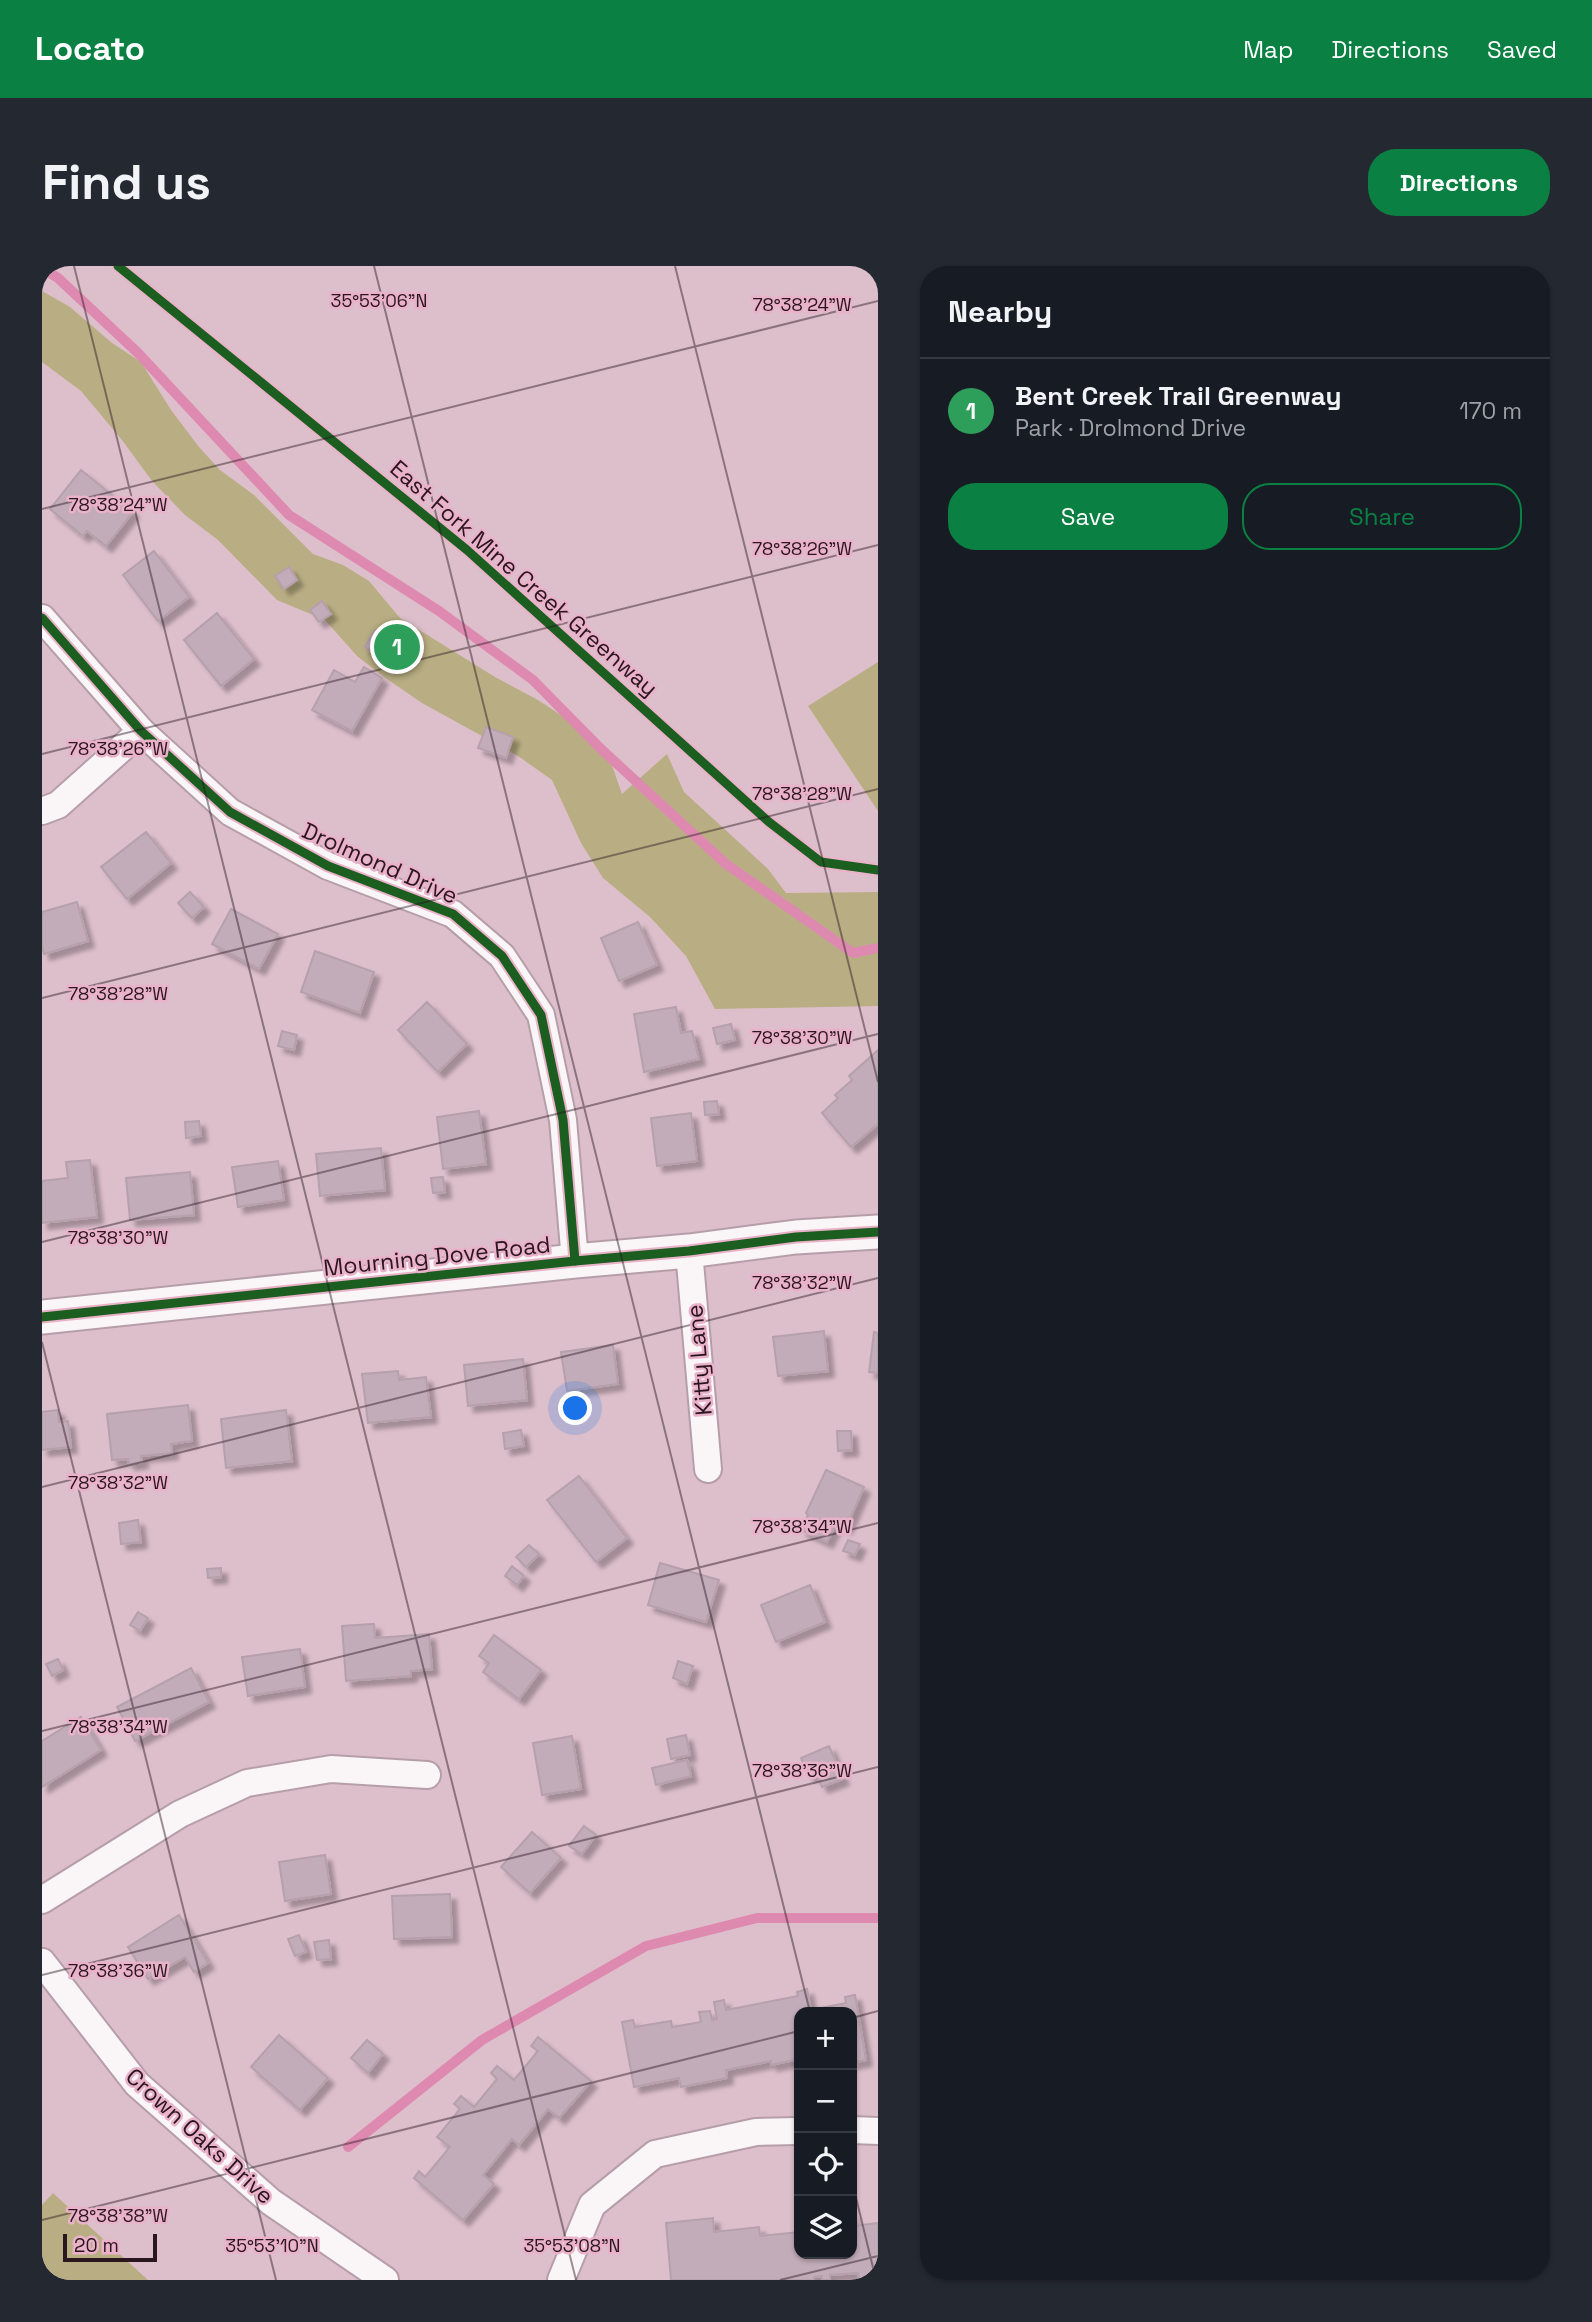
<!DOCTYPE html>
<html lang="en">
<head>
<meta charset="utf-8">
<style>
  :root { --surface:#171b24; --page:#242831; --text:#f1f3f6; --muted:#9ea1a6; --line:#363941; --accent:#0b8043 }
  body { margin:0; font-family:"Space Grotesk",sans-serif; background:var(--page); color:var(--text) }
  .controls { position:absolute; right:21px; bottom:21px; display:grid; overflow:hidden; border-radius:14px; box-shadow:0 2px 5px #0004 }
  .controls button { width:63px; height:63px; display:grid; place-items:center; padding:0; border:0; border-bottom:2px solid var(--line); background:var(--surface); color:var(--text); font:35px sans-serif }
  .scale { position:absolute; left:21px; bottom:18px; width:94px; box-sizing:border-box; padding-left:7px; border:4px solid #29161e; border-top:0; font-size:19px; line-height:24px; white-space:nowrap; color:#29161e; -webkit-text-stroke:5px #eab2c9; paint-order:stroke }
  .you { position:absolute; left:534px; top:1143px; width:24px; height:24px; margin:-18px; border:5px solid #fff; border-radius:50%; background:#1a73e8; box-shadow:0 0 0 10px #1a73e833 }
  .badge { display:grid; place-items:center; width:46px; height:46px; border-radius:50%; background:var(--accent); color:#fff; font-size:23px; font-weight:700 }
  .pin { position:absolute; translate:-50% -50%; border:4px solid #fff; box-shadow:0 2px 7px #0006 }
  .list { margin:0; padding:0; list-style:none }
  h2 { display:flex; justify-content:space-between; align-items:center; height:91px; margin:0; padding:0 28px; font-size:30px }
  h2 small { font-size:23px; font-weight:400; color:var(--muted) }
  .list li { display:grid; grid-template-columns:46px 1fr auto; gap:21px; align-items:center; box-sizing:border-box; height:105px; padding:0 28px; border-top:2px solid var(--line) }
  .list b { display:block; font-size:26px; white-space:nowrap }
  .list p { margin:0; font-size:23px; white-space:nowrap; color:var(--muted) }
  .list em { font-size:23px; font-style:normal; color:var(--muted) }
  .actions { display:flex; gap:14px; padding:21px 28px }
  .actions a { flex:1; padding:16px 0; border:2px solid var(--accent); border-radius:28px; text-align:center; font-size:24px; color:var(--accent) }
  .actions .main { background:var(--accent); color:#fff }
  .icon { flex:none; width:38px; height:38px; fill:none; stroke:currentColor; stroke-width:2; stroke-linecap:round; stroke-linejoin:round }
  .map { position:relative; flex:none; width:836px; height:2014px; overflow:hidden; border-radius:28px }
  header { display:flex; align-items:center; gap:42px; box-sizing:border-box; height:98px; padding:0 35px; background:var(--accent); color:#fff }
  header strong { font-size:33px }
  nav { display:flex; gap:38px; margin-inline-start:auto; font-size:24px }
  .intro { display:flex; align-items:center; justify-content:space-between; box-sizing:border-box; height:168px; padding:0 42px }
  h1 { margin:0; font-size:49px }
  .button { padding:18px 32px; border-radius:28px; background:var(--accent); color:#fff; font-size:24px; font-weight:700 }
  main { display:flex; gap:42px; padding:0 42px }
  aside { flex:1; background:var(--surface); border-radius:28px; box-shadow:0 2px 5px #0004 }
  .map>svg:first-child { display:block }
  .green { fill:#b9ae83 }
  .lines { fill:none; stroke-linecap:round; stroke-linejoin:round }
  .stream { stroke:#de8ab0; stroke-width:10 }
  .building { fill:#c2acb9; stroke:#b5a0ac; stroke-width:2; filter:url(#shadow) }
  .minor-casing { stroke:#b69ea8; stroke-width:30 }
  .tertiary-casing { stroke:#b69ea8; stroke-width:37 }
  .minor { stroke:#faf5f7; stroke-width:26 }
  .tertiary { stroke:#faf5f7; stroke-width:33 }
  .cycleway-casing { stroke:#eab2c9; stroke-width:13 }
  .cycleway { stroke:#1b5e20; stroke-width:9 }
  .ticks { fill:none; stroke:#29161e; stroke-width:2; stroke-opacity:0.45 }
  .labels { text-anchor:middle; stroke-width:5; stroke-linejoin:round; paint-order:stroke }
  .street-label { font-size:23px; fill:#29161e; stroke:#eab2c9 }
  .ticks-label { font-size:18px; text-anchor:middle; fill:#29161e; stroke:#eab2c9; stroke-width:5; stroke-linejoin:round; paint-order:stroke }
</style>
</head>
<body>
<header>
<strong>Locato</strong>
<nav><a>Map</a><a>Directions</a><a>Saved</a></nav>
</header>
<div class="intro"><h1>Find us</h1><a class="button">Directions</a></div>
<main>
<div class="map">
<svg width="836" height="2014" viewBox="0 0 836 2014">
  <defs>
    <filter id="shadow"><feDropShadow dx="6" dy="6" stdDeviation="2" flood-color="#0004"/></filter>
  </defs>
  <rect width="100%" height="100%" fill="#ddbfcb"/>
  <g class="green">
    <polygon points="0,25 28,41 70,77 99,96 129,144 157,181 178,204 212,229 271,288 301,299 327,315 358,352 453,411 496,434 531,457 565,485 580,528 625,488 642,526 726,603 744,627 836,626 836,740 673,743 644,690 608,651 561,612 539,577 510,514 476,490 380,437 342,411 315,390 283,354 235,334 176,274 143,249 110,215 80,174 39,125 0,96"/>
    <polygon points="836,396 836,545 766,440"/>
    <polygon points="11,1927 106,2014 0,2014 0,1939"/>
  </g>
  <g class="lines">
    <g class="stream">
      <polyline points="0,2 16,12 96,87 247,249 397,345 491,414 559,483 684,598 811,687 836,682"/>
      <polyline points="306,1881 440,1774 604,1680 715,1652 836,1652"/>
    </g>
  </g>
  <g class="building">
    <polygon points="39,204 91,246 64,280 45,265 41,270 8,243"/>
    <polygon points="112,285 147,331 116,355 81,309"/>
    <polygon points="247,301 255,314 242,323 233,310"/>
    <polygon points="280,335 289,348 277,356 268,344"/>
    <polygon points="175,347 212,393 179,420 142,374"/>
    <polygon points="332,365 347,374 337,391 323,381"/>
    <polygon points="322,401 340,412 310,465 270,444 292,404 313,416"/>
    <polygon points="444,461 471,471 464,492 436,482"/>
    <polygon points="104,566 129,597 85,633 59,601"/>
    <polygon points="148,626 162,641 150,652 136,637"/>
    <polygon points="35,636 46,675 2,688 0,680 0,646"/>
    <polygon points="189,643 236,668 217,703 170,678"/>
    <polygon points="596,656 615,699 577,715 559,672"/>
    <polygon points="273,685 332,706 318,747 259,726"/>
    <polygon points="385,736 425,778 396,806 356,764"/>
    <polygon points="634,741 639,767 650,765 657,793 602,806 592,748"/>
    <polygon points="689,758 693,774 675,778 671,762"/>
    <polygon points="240,765 255,769 252,784 236,780"/>
    <polygon points="836,784 836,858 809,881 780,847 796,832 793,829 810,814 807,810"/>
    <polygon points="675,835 677,848 663,849 662,836"/>
    <polygon points="437,845 444,898 401,903 395,851"/>
    <polygon points="649,847 655,895 615,900 609,852"/>
    <polygon points="157,855 159,870 144,872 143,856"/>
    <polygon points="339,882 343,924 278,930 274,888"/>
    <polygon points="48,894 55,951 0,957 0,915 26,912 24,896"/>
    <polygon points="236,895 242,934 196,941 190,901"/>
    <polygon points="148,906 152,949 88,954 84,912"/>
    <polygon points="401,911 403,926 391,927 389,912"/>
    <polygon points="782,1065 786,1105 736,1110 731,1071"/>
    <polygon points="832,1066 836,1067 836,1107 827,1106"/>
    <polygon points="571,1079 576,1118 525,1125 519,1086"/>
    <polygon points="481,1093 485,1134 426,1140 422,1099"/>
    <polygon points="356,1105 357,1114 384,1111 389,1151 326,1157 320,1108"/>
    <polygon points="146,1139 150,1175 129,1178 130,1187 99,1190 100,1196 87,1198 86,1193 70,1194 65,1148"/>
    <polygon points="16,1144 17,1156 26,1155 29,1181 0,1184 0,1146"/>
    <polygon points="244,1144 250,1195 184,1202 179,1153"/>
    <polygon points="479,1164 482,1180 463,1183 461,1167"/>
    <polygon points="795,1165 809,1165 810,1184 796,1185"/>
    <polygon points="784,1204 822,1221 804,1262 794,1258 785,1276 759,1264 766,1249 764,1247"/>
    <polygon points="537,1210 585,1272 554,1296 505,1234"/>
    <polygon points="96,1254 99,1276 79,1278 77,1257"/>
    <polygon points="806,1274 818,1278 813,1289 801,1285"/>
    <polygon points="487,1279 497,1288 484,1301 474,1291"/>
    <polygon points="618,1297 677,1314 664,1356 606,1339"/>
    <polygon points="470,1300 482,1310 475,1319 463,1310"/>
    <polygon points="179,1302 179,1311 166,1312 165,1303"/>
    <polygon points="768,1319 783,1356 734,1376 719,1339"/>
    <polygon points="96,1346 106,1352 98,1365 88,1359"/>
    <polygon points="330,1358 332,1358 333,1372 387,1368 390,1403 369,1405 369,1410 304,1415 300,1360"/>
    <polygon points="452,1369 499,1404 477,1433 441,1406 447,1397 437,1390"/>
    <polygon points="258,1383 263,1421 206,1430 200,1391"/>
    <polygon points="16,1393 21,1404 10,1410 4,1398"/>
    <polygon points="636,1395 651,1400 645,1418 631,1412"/>
    <polygon points="149,1402 167,1436 93,1475 75,1441"/>
    <polygon points="39,1451 59,1484 0,1521 0,1475"/>
    <polygon points="644,1469 648,1489 629,1493 625,1473"/>
    <polygon points="530,1470 539,1523 500,1529 491,1477"/>
    <polygon points="787,1480 801,1513 780,1521 774,1507 767,1510 759,1492"/>
    <polygon points="645,1494 649,1510 614,1519 610,1502"/>
    <polygon points="542,1560 554,1569 540,1588 527,1580"/>
    <polygon points="490,1566 519,1592 488,1627 459,1601"/>
    <polygon points="283,1589 289,1628 243,1635 237,1596"/>
    <polygon points="408,1628 410,1671 352,1673 350,1630"/>
    <polygon points="137,1649 166,1697 152,1706 143,1691 106,1713 86,1681"/>
    <polygon points="257,1669 264,1686 253,1690 246,1673"/>
    <polygon points="287,1674 289,1693 275,1694 272,1676"/>
    <polygon points="765,1723 769,1744 804,1737 803,1731 813,1729 824,1794 810,1797 810,1746 757,1746 757,1793 729,1799 729,1795 684,1804 685,1812 639,1821 637,1812 592,1821 580,1756 591,1754 593,1761 629,1755 630,1761 659,1756 657,1746 668,1745 670,1754 675,1753 672,1736 682,1734 684,1744 756,1730 755,1726"/>
    <polygon points="237,1769 286,1812 258,1844 209,1801"/>
    <polygon points="496,1771 549,1815 517,1852 506,1843 477,1879 470,1873 441,1909 452,1918 421,1954 372,1912 377,1905 383,1911 408,1881 395,1871 418,1843 412,1838 419,1830 432,1841 455,1813 449,1807 455,1800 472,1814 496,1785 489,1780"/>
    <polygon points="325,1774 341,1788 326,1807 309,1792"/>
    <polygon points="811,1946 812,1960 836,1957 836,2014 817,2014 816,2007 788,2009 788,2014 780,2014 780,2010 772,2011 772,2014 629,2014 624,1957 671,1952 672,1966 717,1961 718,1970 757,1966 757,1988 810,1988"/>
  </g>
  <g class="lines">
    <g class="minor-casing">
      <g id="minor">
        <polyline points="0,352 99,465 188,546 286,600 411,648 460,690 499,749 521,854 533,995"/>
        <polyline points="0,545 16,539 99,465"/>
        <polyline points="647,985 666,1203"/>
        <polyline points="0,1634 138,1548 205,1517 289,1503 385,1509"/>
        <polyline points="0,1696 95,1818 229,1936 343,2014"/>
        <polyline points="810,1864 836,1865"/>
        <polyline points="519,2014 550,1939 613,1888 714,1866 757,1865"/>
      </g>
    </g>
    <g class="tertiary-casing">
      <polyline id="tertiary" points="0,1051 533,995 647,985 754,971 836,966"/>
    </g>
    <use href="#minor" class="minor"/>
    <use href="#tertiary" class="tertiary"/>
    <g class="cycleway-casing">
      <g id="cycleway">
        <polyline points="76,0 425,284 727,556 779,596 836,604"/>
        <polyline points="0,352 99,465 188,546 286,600 411,648 460,690 499,749 521,854 533,995"/>
        <polyline points="0,1051 533,995 647,985 754,971 836,966"/>
      </g>
    </g>
    <use href="#cycleway" class="cycleway"/>
  </g>
  <path class="ticks" d="M32,0L534,2014M332,0L768,1746M633,0L836,816M0,243L836,35M0,488L836,279M0,732L836,523M0,976L836,768M0,1076L234,2014M0,1221L836,1012M0,1465L836,1257M0,1709L836,1501M810,1752L836,1745M810,1915L834,2014M0,1954L757,1765M738,2014L836,1990"/>
  <g class="labels">
    <g class="street-label">
      <text transform="translate(482 312) rotate(41)" y="8">East Fork Mine Creek Greenway</text>
      <text transform="translate(338 597) rotate(24)" y="8">Drolmond Drive</text>
      <text transform="translate(395 990) rotate(-6)" y="8">Mourning Dove Road</text>
      <text transform="translate(657 1094) rotate(-95)" y="8">Kitty Lane</text>
      <text transform="translate(158 1870) rotate(42)" y="8">Crown Oaks Drive</text>
    </g>
  </g>
  <g class="ticks-label">
    <text x="337" y="41">35°53'06"N</text>
    <text x="760" y="45">78°38'24"W</text>
    <text x="76" y="245">78°38'24"W</text>
    <text x="760" y="289">78°38'26"W</text>
    <text x="76" y="489">78°38'26"W</text>
    <text x="760" y="534">78°38'28"W</text>
    <text x="76" y="734">78°38'28"W</text>
    <text x="760" y="778">78°38'30"W</text>
    <text x="76" y="978">78°38'30"W</text>
    <text x="760" y="1023">78°38'32"W</text>
    <text x="76" y="1223">78°38'32"W</text>
    <text x="760" y="1267">78°38'34"W</text>
    <text x="76" y="1467">78°38'34"W</text>
    <text x="760" y="1511">78°38'36"W</text>
    <text x="76" y="1711">78°38'36"W</text>
    <text x="76" y="1956">78°38'38"W</text>
    <text x="230" y="1986">35°53'10"N</text>
    <text x="530" y="1986">35°53'08"N</text>
  </g>
</svg>
<div class="controls">
<button>+</button>
<button>−</button>
<button><svg class="icon" aria-label="locate" viewBox="0 0 24 24"><circle cx="12" cy="12" r="6"/><path d="M12 2v4M12 18v4M2 12h4M18 12h4"/></svg></button>
<button><svg class="icon" aria-label="layers" viewBox="0 0 24 24"><path d="M12 4l9 5-9 5-9-5zM3 14l9 5 9-5"/></svg></button>
</div>
<div class="scale">20 m</div>
<div class="you"></div>
<div class="pin badge" style="left:355px;top:381px;background:#2e9e5b">1</div>
</div>
<aside>
<h2>Nearby<small></small></h2>
<ul class="list">
<li><span class="badge" style="background:#2e9e5b">1</span><div><b>Bent Creek Trail Greenway</b><p>Park · Drolmond Drive</p></div><em>170 m</em></li>
</ul>
<div class="actions"><a class="main">Save</a><a>Share</a></div>
</aside>
</main>
</body>
</html>
